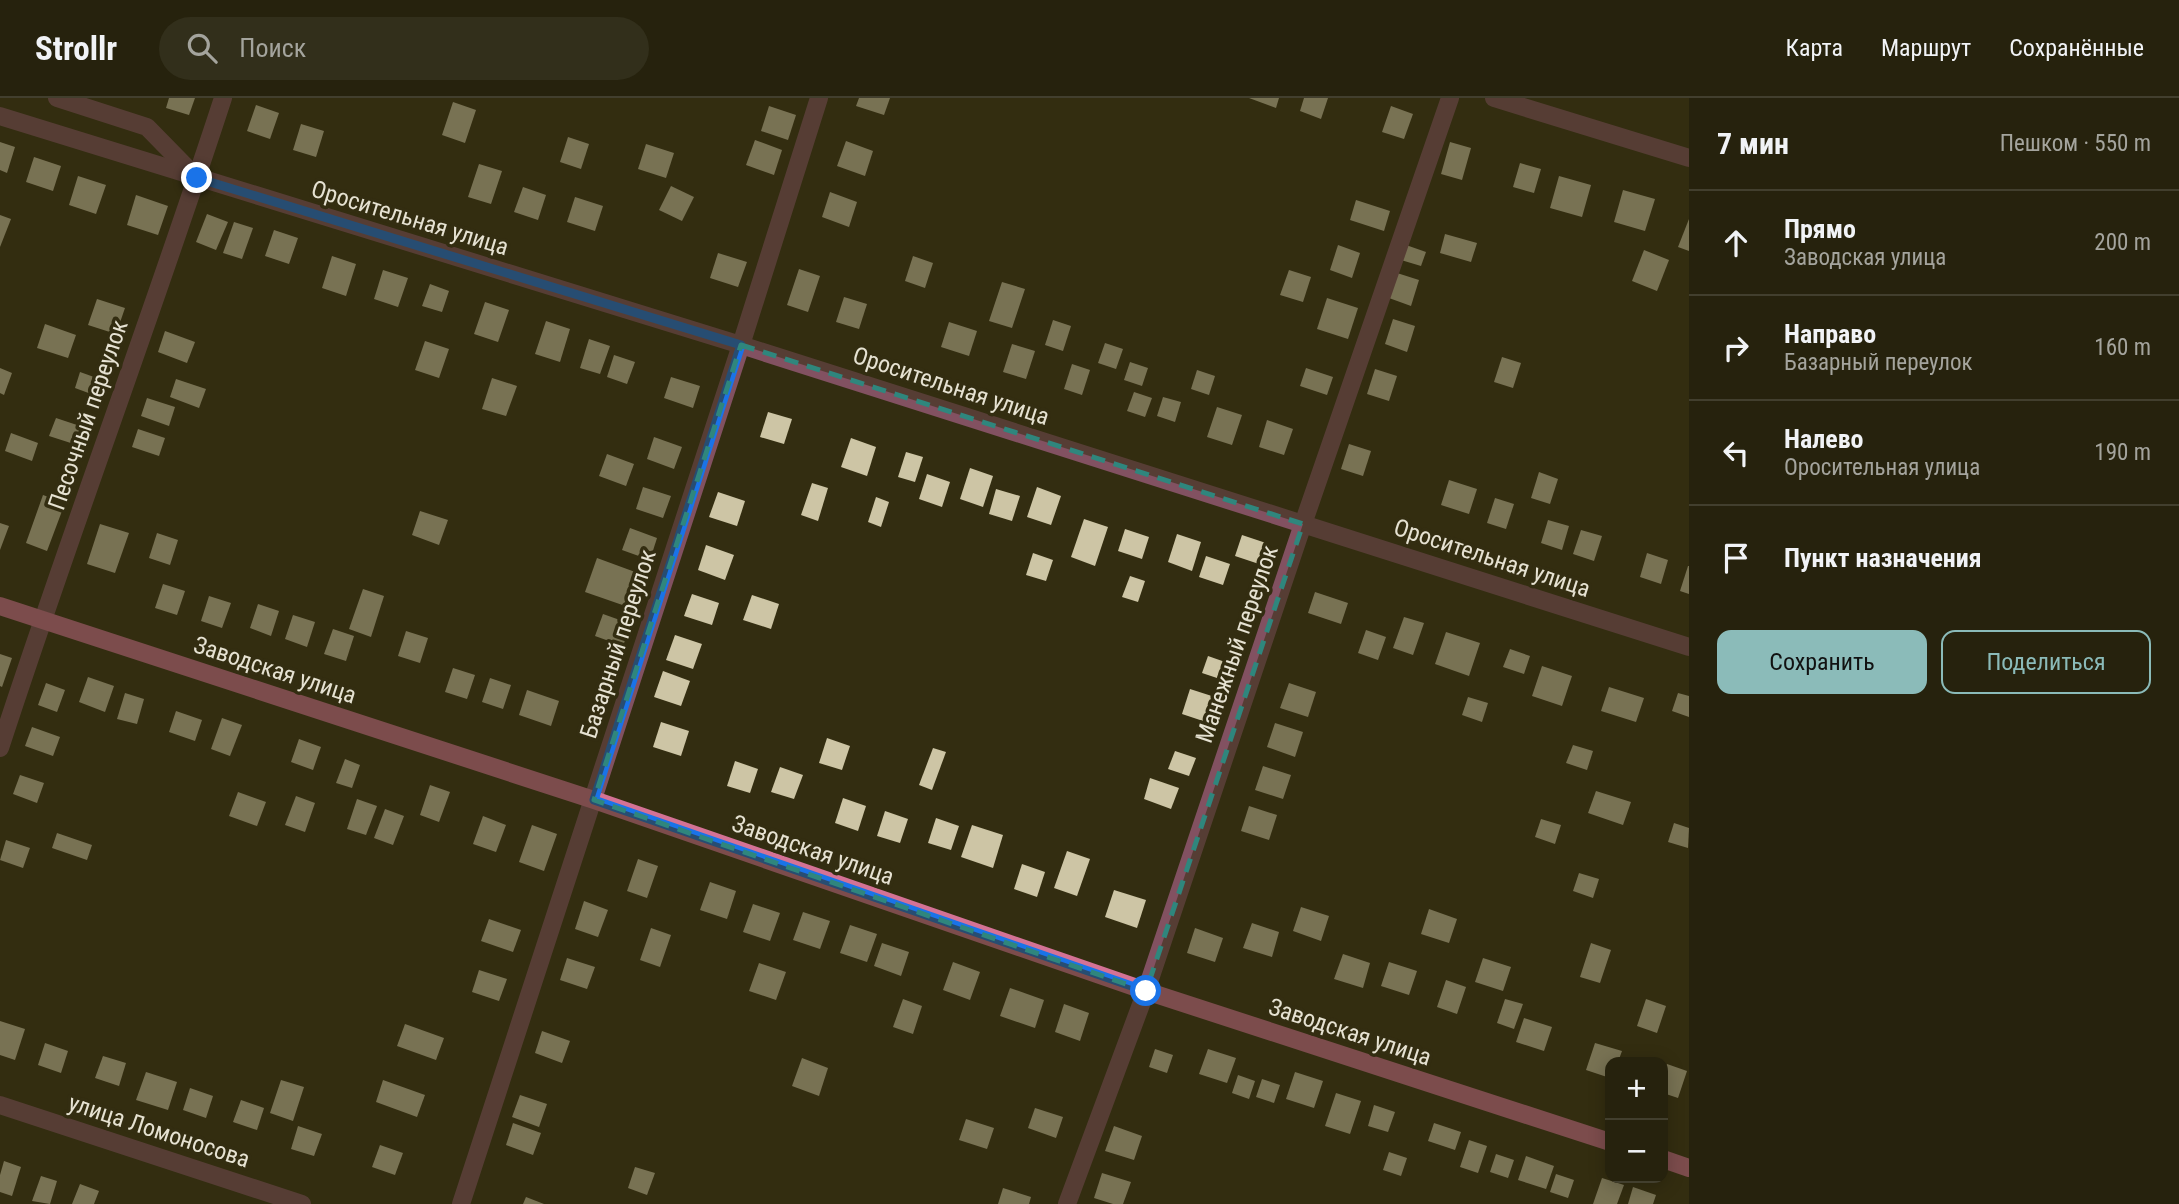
<!DOCTYPE html>
<html lang="ru">
<head>
<meta charset="utf-8">
<style>
  :root { --surface:#26220d; --page:#322f1b; --text:#f1f3f6; --muted:#a4a49d; --line:#423f2e; --accent:#8bbbb9 }
  body { margin:0; font-family:"Roboto Condensed",sans-serif; background:var(--page); color:var(--text) }
  .controls { position:absolute; right:21px; bottom:21px; display:grid; overflow:hidden; border-radius:14px; box-shadow:0 4px 18px #0003 }
  .controls button { width:63px; height:63px; display:grid; place-items:center; padding:0; border:0; border-bottom:2px solid var(--line); background:var(--surface); color:var(--text); font:35px sans-serif }
  .stop { position:absolute; width:21px; height:21px; margin:-16px; border:5px solid #1a73e8; border-radius:50%; background:#fff }
  .stop.end { background:#1a73e8; border-color:#fff; box-shadow:0 2px 7px #0008 }
  .list { margin:0; padding:0; list-style:none }
  h2 { display:flex; justify-content:space-between; align-items:center; height:91px; margin:0; padding:0 28px; font-size:30px }
  h2 small { font-size:23px; font-weight:400; color:var(--muted) }
  .list li { display:grid; grid-template-columns:46px 1fr auto; gap:21px; align-items:center; box-sizing:border-box; height:105px; padding:0 28px; border-top:2px solid var(--line) }
  .list b { display:block; font-size:26px; white-space:nowrap }
  .list p { margin:0; font-size:23px; white-space:nowrap; color:var(--muted) }
  .list em { font-size:23px; font-style:normal; color:var(--muted) }
  .actions { display:flex; gap:14px; padding:21px 28px }
  .actions a { flex:1; padding:16px 0; border:2px solid var(--accent); border-radius:14px; text-align:center; font-size:24px; color:var(--accent) }
  .actions .main { background:var(--accent); color:#111 }
  .icon { flex:none; width:38px; height:38px; fill:none; stroke:currentColor; stroke-width:2; stroke-linecap:round; stroke-linejoin:round }
  .map { position:relative; flex:none; width:1689px; height:1106px; overflow:hidden }
  header { display:flex; align-items:center; gap:42px; box-sizing:border-box; height:98px; padding:0 35px; background:var(--surface); border-bottom:2px solid var(--line) }
  header strong { font-size:33px }
  nav { display:flex; gap:38px; margin-inline-start:auto; font-size:24px }
  .search { width:490px; height:63px; background:var(--page); display:flex; align-items:center; gap:18px; box-sizing:border-box; padding:0 24px; border-radius:38px; color:var(--muted); font-size:26px }
  main { display:flex }
  aside { flex:1; background:var(--surface) }
  .map>svg:first-child { display:block }
  .building { fill:#cdc5a5 }
  .lines { fill:none; stroke-linecap:round; stroke-linejoin:round }
  .minor { stroke:#825161; stroke-width:18 }
  .major { stroke:#d47295; stroke-width:18 }
  .route { stroke:#1a73e8; stroke-width:9 }
  .marked { fill:none; stroke:#2f867d; stroke-width:5; stroke-dasharray:14 9; stroke-linejoin:round }
  .labels { text-anchor:middle; stroke-width:7; stroke-linejoin:round; paint-order:stroke }
  .street-label { font-size:24px; fill:#e6e2d2; stroke:#332d11 }
</style>
</head>
<body>
<header>
<strong>Strollr</strong>
<div class="search"><svg class="icon" aria-label="search" viewBox="0 0 24 24"><circle cx="10" cy="10" r="6"/><path d="M15 15l6 6"/></svg>Поиск</div>
<nav><a>Карта</a><a>Маршрут</a><a>Сохранённые</a></nav>
</header>
<main>
<div class="map">
<svg width="1689" height="1106" viewBox="0 0 1689 1106">
  <rect width="100%" height="100%" fill="#332d11"/>
  <g class="building">
    <polygon points="169,0 195,0 189,17 166,10"/>
    <polygon points="859,0 890,0 884,17 856,8"/>
    <polygon points="1249,0 1279,0 1276,10"/>
    <polygon points="1304,0 1328,0 1321,21 1300,13"/>
    <polygon points="453,4 476,12 465,45 442,37"/>
    <polygon points="256,7 279,15 270,41 247,33"/>
    <polygon points="769,8 796,17 788,42 761,33"/>
    <polygon points="1391,8 1413,16 1404,41 1382,34"/>
    <polygon points="301,26 324,33 316,59 293,52"/>
    <polygon points="568,39 589,46 581,71 560,64"/>
    <polygon points="755,42 782,52 774,77 746,67"/>
    <polygon points="846,43 873,53 865,78 837,68"/>
    <polygon points="0,44 15,49 7,75 0,72"/>
    <polygon points="1450,44 1471,50 1462,82 1441,76"/>
    <polygon points="646,46 674,55 666,80 638,71"/>
    <polygon points="34,59 61,68 53,93 26,84"/>
    <polygon points="1520,65 1541,71 1534,95 1513,89"/>
    <polygon points="479,66 502,73 491,106 468,99"/>
    <polygon points="78,78 106,87 96,116 69,107"/>
    <polygon points="1559,78 1591,87 1582,119 1550,110"/>
    <polygon points="671,88 694,99 682,123 659,112"/>
    <polygon points="523,89 546,97 538,122 514,114"/>
    <polygon points="1623,92 1655,101 1645,133 1614,124"/>
    <polygon points="830,94 857,104 849,129 822,119"/>
    <polygon points="136,97 168,108 158,137 127,127"/>
    <polygon points="575,99 603,108 595,133 567,124"/>
    <polygon points="1356,102 1390,113 1384,133 1350,122"/>
    <polygon points="207,116 228,124 216,152 196,144"/>
    <polygon points="0,117 11,121 0,149"/>
    <polygon points="1689,121 1689,153 1678,149"/>
    <polygon points="234,124 253,130 242,161 223,155"/>
    <polygon points="274,132 298,140 289,166 265,158"/>
    <polygon points="1445,136 1477,145 1471,164 1440,155"/>
    <polygon points="1338,147 1360,155 1352,180 1330,172"/>
    <polygon points="1406,147 1426,154 1421,168 1401,162"/>
    <polygon points="1644,152 1669,162 1657,193 1632,183"/>
    <polygon points="718,155 747,164 738,189 710,180"/>
    <polygon points="332,158 356,166 346,198 322,190"/>
    <polygon points="913,158 933,165 925,190 905,183"/>
    <polygon points="799,171 820,178 808,214 787,207"/>
    <polygon points="383,172 408,180 398,209 374,201"/>
    <polygon points="1289,172 1311,179 1303,204 1280,197"/>
    <polygon points="1397,175 1419,182 1411,208 1389,200"/>
    <polygon points="1002,184 1025,191 1012,230 989,223"/>
    <polygon points="430,186 449,193 442,214 422,208"/>
    <polygon points="844,199 867,206 859,231 836,224"/>
    <polygon points="1327,200 1358,210 1348,241 1317,231"/>
    <polygon points="97,201 125,210 116,236 88,227"/>
    <polygon points="485,204 509,212 498,244 474,236"/>
    <polygon points="1393,221 1415,228 1407,254 1385,246"/>
    <polygon points="1053,222 1071,228 1063,253 1045,247"/>
    <polygon points="546,223 570,231 560,264 535,256"/>
    <polygon points="949,224 977,233 969,258 941,249"/>
    <polygon points="45,226 76,237 68,260 37,250"/>
    <polygon points="165,233 195,244 187,265 158,254"/>
    <polygon points="589,241 610,248 600,276 580,270"/>
    <polygon points="425,243 449,251 439,280 415,272"/>
    <polygon points="1105,245 1123,251 1116,271 1098,265"/>
    <polygon points="1012,246 1035,253 1026,281 1003,274"/>
    <polygon points="614,257 635,264 627,286 607,279"/>
    <polygon points="1502,259 1521,265 1513,290 1494,284"/>
    <polygon points="1130,264 1148,270 1142,288 1124,282"/>
    <polygon points="1072,266 1090,272 1082,297 1064,291"/>
    <polygon points="0,270 12,275 4,297 0,295"/>
    <polygon points="1306,270 1333,279 1327,297 1300,288"/>
    <polygon points="1375,271 1397,278 1389,303 1367,296"/>
    <polygon points="1197,272 1215,278 1209,297 1191,291"/>
    <polygon points="80,274 108,284 102,300 75,290"/>
    <polygon points="671,279 700,288 693,310 664,300"/>
    <polygon points="492,280 517,288 506,318 482,311"/>
    <polygon points="176,281 206,291 199,310 170,299"/>
    <polygon points="1134,294 1152,300 1145,319 1127,313"/>
    <polygon points="1163,299 1181,304 1175,324 1157,318"/>
    <polygon points="147,300 175,309 169,328 141,318"/>
    <polygon points="1217,309 1242,317 1232,347 1207,339"/>
    <polygon points="768,314 792,321 784,346 760,339"/>
    <polygon points="56,320 83,329 77,347 49,338"/>
    <polygon points="1267,322 1293,331 1284,357 1259,349"/>
    <polygon points="138,331 165,340 159,358 132,349"/>
    <polygon points="11,335 38,345 32,363 5,353"/>
    <polygon points="654,339 682,349 674,371 647,361"/>
    <polygon points="851,340 876,349 867,378 841,369"/>
    <polygon points="1349,346 1371,353 1363,378 1341,371"/>
    <polygon points="906,354 923,359 915,384 898,379"/>
    <polygon points="607,356 634,366 626,388 599,378"/>
    <polygon points="970,370 993,378 983,409 960,401"/>
    <polygon points="1539,374 1558,381 1550,406 1531,400"/>
    <polygon points="927,376 950,384 942,409 919,401"/>
    <polygon points="1449,382 1477,391 1469,416 1441,407"/>
    <polygon points="812,385 828,390 818,423 801,417"/>
    <polygon points="643,389 671,398 663,420 636,411"/>
    <polygon points="1037,389 1061,398 1051,427 1027,419"/>
    <polygon points="996,391 1020,398 1012,423 989,416"/>
    <polygon points="718,394 745,403 737,428 709,419"/>
    <polygon points="43,397 65,405 47,453 26,445"/>
    <polygon points="876,399 889,404 881,429 868,424"/>
    <polygon points="1495,400 1514,406 1506,431 1487,425"/>
    <polygon points="420,413 448,422 439,447 412,437"/>
    <polygon points="1084,421 1108,429 1095,468 1071,459"/>
    <polygon points="1548,422 1569,428 1562,452 1541,445"/>
    <polygon points="0,425 9,428 0,452"/>
    <polygon points="100,426 129,435 115,475 87,466"/>
    <polygon points="630,430 657,440 650,462 622,452"/>
    <polygon points="1125,431 1149,439 1142,461 1118,453"/>
    <polygon points="1581,432 1602,438 1594,463 1573,456"/>
    <polygon points="157,435 178,442 170,467 149,460"/>
    <polygon points="1177,436 1201,444 1192,473 1168,464"/>
    <polygon points="1242,437 1266,445 1259,466 1235,458"/>
    <polygon points="706,447 734,457 725,482 698,472"/>
    <polygon points="1033,455 1053,462 1046,483 1026,477"/>
    <polygon points="1647,455 1668,462 1661,486 1640,479"/>
    <polygon points="1206,458 1230,466 1223,487 1199,479"/>
    <polygon points="597,460 646,478 634,511 585,494"/>
    <polygon points="1688,468 1689,468 1689,496 1680,493"/>
    <polygon points="1130,478 1145,483 1138,504 1122,499"/>
    <polygon points="163,486 185,493 177,517 155,510"/>
    <polygon points="363,491 384,498 371,539 349,531"/>
    <polygon points="1315,494 1348,505 1341,526 1308,515"/>
    <polygon points="692,496 719,505 712,527 684,518"/>
    <polygon points="752,497 779,506 771,531 743,522"/>
    <polygon points="209,498 231,505 222,530 201,523"/>
    <polygon points="258,506 279,513 271,538 250,530"/>
    <polygon points="603,516 631,526 623,548 595,538"/>
    <polygon points="293,517 315,524 307,549 285,541"/>
    <polygon points="1404,519 1424,525 1413,557 1393,550"/>
    <polygon points="333,531 354,538 346,563 324,556"/>
    <polygon points="1366,532 1386,539 1378,562 1358,555"/>
    <polygon points="406,533 428,540 420,565 398,558"/>
    <polygon points="1446,534 1480,545 1469,578 1435,566"/>
    <polygon points="675,537 702,546 693,571 666,562"/>
    <polygon points="1510,551 1530,558 1524,576 1503,569"/>
    <polygon points="0,556 12,560 2,589 0,588"/>
    <polygon points="1208,558 1228,565 1223,582 1202,575"/>
    <polygon points="1542,568 1572,578 1562,608 1532,598"/>
    <polygon points="453,570 475,577 467,601 445,594"/>
    <polygon points="663,573 690,583 681,608 654,599"/>
    <polygon points="88,579 114,588 105,614 79,604"/>
    <polygon points="490,580 511,587 503,611 482,604"/>
    <polygon points="46,585 65,592 57,614 38,607"/>
    <polygon points="1289,585 1316,594 1308,619 1280,610"/>
    <polygon points="1609,589 1644,600 1636,624 1601,613"/>
    <polygon points="1190,591 1218,600 1209,625 1182,616"/>
    <polygon points="527,592 559,603 551,628 519,617"/>
    <polygon points="125,595 144,601 137,626 117,621"/>
    <polygon points="1678,595 1689,598 1689,619 1672,613"/>
    <polygon points="1468,599 1488,605 1482,624 1462,617"/>
    <polygon points="176,613 202,622 195,643 169,634"/>
    <polygon points="222,620 242,627 230,658 211,651"/>
    <polygon points="661,624 689,633 681,658 653,649"/>
    <polygon points="1275,625 1303,634 1295,659 1267,649"/>
    <polygon points="32,629 60,639 53,658 25,648"/>
    <polygon points="827,640 850,648 842,672 819,665"/>
    <polygon points="299,641 321,649 313,672 291,664"/>
    <polygon points="1573,647 1593,653 1587,672 1566,665"/>
    <polygon points="933,650 946,654 932,692 919,687"/>
    <polygon points="1175,653 1196,660 1189,678 1168,671"/>
    <polygon points="345,661 360,667 352,690 336,685"/>
    <polygon points="735,663 758,671 750,695 727,688"/>
    <polygon points="1263,668 1291,677 1283,701 1255,692"/>
    <polygon points="780,669 803,677 794,701 771,694"/>
    <polygon points="20,677 44,685 37,705 13,696"/>
    <polygon points="1150,680 1179,690 1171,711 1144,701"/>
    <polygon points="430,687 450,694 439,724 420,717"/>
    <polygon points="1596,693 1631,704 1623,727 1588,715"/>
    <polygon points="238,694 266,704 257,728 229,718"/>
    <polygon points="296,698 315,705 305,734 285,727"/>
    <polygon points="843,700 866,708 858,733 835,725"/>
    <polygon points="357,701 377,708 366,737 347,731"/>
    <polygon points="1249,708 1277,717 1269,742 1241,733"/>
    <polygon points="385,711 404,718 393,747 374,740"/>
    <polygon points="885,713 908,721 900,745 877,738"/>
    <polygon points="483,718 506,727 496,754 473,746"/>
    <polygon points="936,720 959,728 951,752 928,745"/>
    <polygon points="1541,721 1561,727 1555,746 1535,739"/>
    <polygon points="1674,725 1689,730 1688,750 1668,744"/>
    <polygon points="532,727 557,736 544,773 519,764"/>
    <polygon points="972,727 1003,737 993,770 961,759"/>
    <polygon points="57,735 92,747 87,762 52,750"/>
    <polygon points="6,742 30,750 23,770 0,762"/>
    <polygon points="1067,753 1090,761 1077,798 1054,790"/>
    <polygon points="638,761 658,768 647,800 627,793"/>
    <polygon points="1022,766 1045,774 1037,799 1014,791"/>
    <polygon points="1579,775 1599,781 1593,800 1573,793"/>
    <polygon points="710,784 736,793 727,821 700,812"/>
    <polygon points="1114,792 1146,802 1137,830 1105,819"/>
    <polygon points="584,803 608,812 598,839 575,831"/>
    <polygon points="753,806 780,815 770,843 743,834"/>
    <polygon points="1301,809 1329,818 1321,843 1293,833"/>
    <polygon points="1429,811 1457,821 1449,845 1421,836"/>
    <polygon points="803,814 830,823 820,851 793,842"/>
    <polygon points="489,821 521,832 513,854 481,843"/>
    <polygon points="1252,825 1279,834 1272,859 1243,850"/>
    <polygon points="850,827 877,836 867,864 840,855"/>
    <polygon points="651,830 671,837 660,869 640,862"/>
    <polygon points="1195,830 1223,840 1215,864 1187,855"/>
    <polygon points="882,845 909,854 901,878 874,868"/>
    <polygon points="1591,845 1611,852 1600,885 1580,879"/>
    <polygon points="1343,856 1370,865 1363,890 1334,881"/>
    <polygon points="567,860 595,869 587,891 560,882"/>
    <polygon points="1483,860 1511,869 1503,893 1475,884"/>
    <polygon points="953,864 980,874 970,902 943,892"/>
    <polygon points="1389,864 1417,873 1409,897 1381,888"/>
    <polygon points="759,865 786,874 776,902 749,893"/>
    <polygon points="479,872 507,881 499,903 472,894"/>
    <polygon points="1446,882 1466,889 1457,916 1437,909"/>
    <polygon points="1010,890 1044,902 1035,930 1000,918"/>
    <polygon points="903,901 922,908 913,936 893,929"/>
    <polygon points="1505,901 1523,906 1514,931 1497,925"/>
    <polygon points="1646,901 1666,908 1657,935 1637,928"/>
    <polygon points="1064,906 1089,915 1080,943 1055,934"/>
    <polygon points="1524,920 1552,929 1544,953 1516,944"/>
    <polygon points="0,923 25,931 15,962 0,957"/>
    <polygon points="405,926 444,940 436,962 397,948"/>
    <polygon points="542,933 570,943 562,965 535,955"/>
    <polygon points="45,945 68,953 61,975 38,967"/>
    <polygon points="1595,945 1622,953 1618,964 1610,964 1610,980 1586,972"/>
    <polygon points="1155,951 1173,957 1167,975 1149,969"/>
    <polygon points="1208,951 1236,960 1227,985 1199,976"/>
    <polygon points="103,958 126,965 119,988 95,980"/>
    <polygon points="802,960 828,970 819,998 792,988"/>
    <polygon points="1667,966 1687,973 1678,1000 1663,995 1663,978"/>
    <polygon points="146,974 177,984 168,1012 136,1002"/>
    <polygon points="1295,974 1323,983 1314,1010 1286,1001"/>
    <polygon points="1238,977 1255,983 1249,1001 1232,995"/>
    <polygon points="1262,981 1280,987 1274,1005 1256,999"/>
    <polygon points="281,982 304,989 293,1023 270,1015"/>
    <polygon points="383,982 425,997 417,1019 376,1004"/>
    <polygon points="190,990 213,998 206,1020 183,1012"/>
    <polygon points="1336,995 1361,1003 1350,1036 1325,1028"/>
    <polygon points="520,997 547,1006 539,1029 512,1019"/>
    <polygon points="241,1002 264,1010 257,1032 233,1024"/>
    <polygon points="1374,1007 1395,1014 1388,1034 1368,1028"/>
    <polygon points="1035,1010 1063,1019 1056,1040 1028,1030"/>
    <polygon points="966,1021 994,1030 987,1051 959,1042"/>
    <polygon points="513,1025 541,1035 533,1057 506,1047"/>
    <polygon points="1434,1025 1461,1034 1455,1052 1428,1043"/>
    <polygon points="298,1028 322,1036 314,1058 291,1051"/>
    <polygon points="1114,1028 1142,1038 1134,1062 1105,1053"/>
    <polygon points="1469,1042 1487,1048 1478,1075 1460,1069"/>
    <polygon points="380,1047 403,1055 395,1077 372,1069"/>
    <polygon points="1389,1054 1407,1060 1401,1078 1383,1072"/>
    <polygon points="1496,1056 1514,1062 1508,1080 1490,1074"/>
    <polygon points="1526,1058 1554,1068 1546,1091 1518,1082"/>
    <polygon points="4,1063 21,1069 12,1098 0,1094 0,1077"/>
    <polygon points="635,1069 655,1075 647,1097 628,1090"/>
    <polygon points="1102,1075 1131,1084 1123,1106 1113,1106 1094,1100"/>
    <polygon points="1556,1076 1574,1082 1568,1100 1550,1094"/>
    <polygon points="41,1078 57,1083 50,1106 32,1103"/>
    <polygon points="1602,1080 1624,1087 1617,1106 1593,1106"/>
    <polygon points="80,1086 99,1093 94,1106 72,1106"/>
    <polygon points="1633,1089 1656,1097 1653,1106 1628,1106"/>
    <polygon points="1003,1090 1031,1099 1029,1106 998,1106"/>
    <polygon points="526,1099 544,1106 523,1106"/>
  </g>
  <g class="lines">
    <g class="minor">
      <polyline points="57,0 147,29 194,77"/>
      <polyline points="1494,0 1689,60"/>
      <polyline points="0,18 741,247 1689,549"/>
      <path d="M0,650C71,432 152,218 223,0"/>
      <polyline points="0,1007 302,1106"/>
      <polyline points="461,1106 741,247 819,0"/>
      <polyline points="1067,1106 1146,893 1303,426 1450,0"/>
    </g>
    <g class="major">
      <polyline points="0,508 594,702 1146,893 1610,1044"/>
      <polyline points="1663,1061 1689,1070"/>
    </g>
  </g>
  <g class="lines">
    <polyline class="route" points="197,80 741,247 594,702 1146,893"/>
  </g>
  <path d="M0 0H1689V1106H0ZM741,247L1303,426L1146,893L594,702Z" fill="#332d11" fill-opacity=".55" fill-rule="evenodd"/>
  <path class="marked" d="M741,247L1303,426L1146,893L594,702Z"/>
  <g class="labels">
    <g class="street-label">
      <text transform="translate(410 120) rotate(17)" y="8">Оросительная улица</text>
      <text transform="translate(951 288) rotate(18)" y="8">Оросительная улица</text>
      <text transform="translate(88 317) rotate(-71)" y="8">Песочный переулок</text>
      <text transform="translate(1492 460) rotate(18)" y="8">Оросительная улица</text>
      <text transform="translate(618 546) rotate(-72)" y="8">Базарный переулок</text>
      <text transform="translate(1237 546) rotate(-71)" y="8">Манежный переулок</text>
      <text transform="translate(275 572) rotate(18)" y="8">Заводская улица</text>
      <text transform="translate(813 752) rotate(19)" y="8">Заводская улица</text>
      <text transform="translate(1350 934) rotate(18)" y="8">Заводская улица</text>
      <text transform="translate(159 1033) rotate(18)" y="8">улица Ломоносова</text>
    </g>
  </g>
</svg>
<div class="controls">
<button>+</button>
<button>−</button>
</div>
<div class="stop" style="left:1146px;top:893px"></div>
<div class="stop end" style="left:197px;top:80px"></div>
</div>
<aside>
<h2>7 мин<small>Пешком · 550 m</small></h2>
<ul class="list">
<li><svg class="icon" aria-label="ahead" viewBox="0 0 24 24"><path d="M12 20V5M6 11l6-6 6 6"/></svg><div><b>Прямо</b><p>Заводская улица</p></div><em>200 m</em></li>
<li><svg class="icon" aria-label="right" viewBox="0 0 24 24"><path d="M7 20v-9h11M14 6l5 5-5 5"/></svg><div><b>Направо</b><p>Базарный переулок</p></div><em>160 m</em></li>
<li><svg class="icon" aria-label="left" viewBox="0 0 24 24"><path d="M17 20v-9H6M10 6l-5 5 5 5"/></svg><div><b>Налево</b><p>Оросительная улица</p></div><em>190 m</em></li>
<li><svg class="icon" aria-label="arrive" viewBox="0 0 24 24"><path d="M6 21V4h12l-3 4 3 4H6"/></svg><div><b>Пункт назначения</b></div></li>
</ul>
<div class="actions"><a class="main">Сохранить</a><a>Поделиться</a></div>
</aside>
</main>
</body>
</html>
